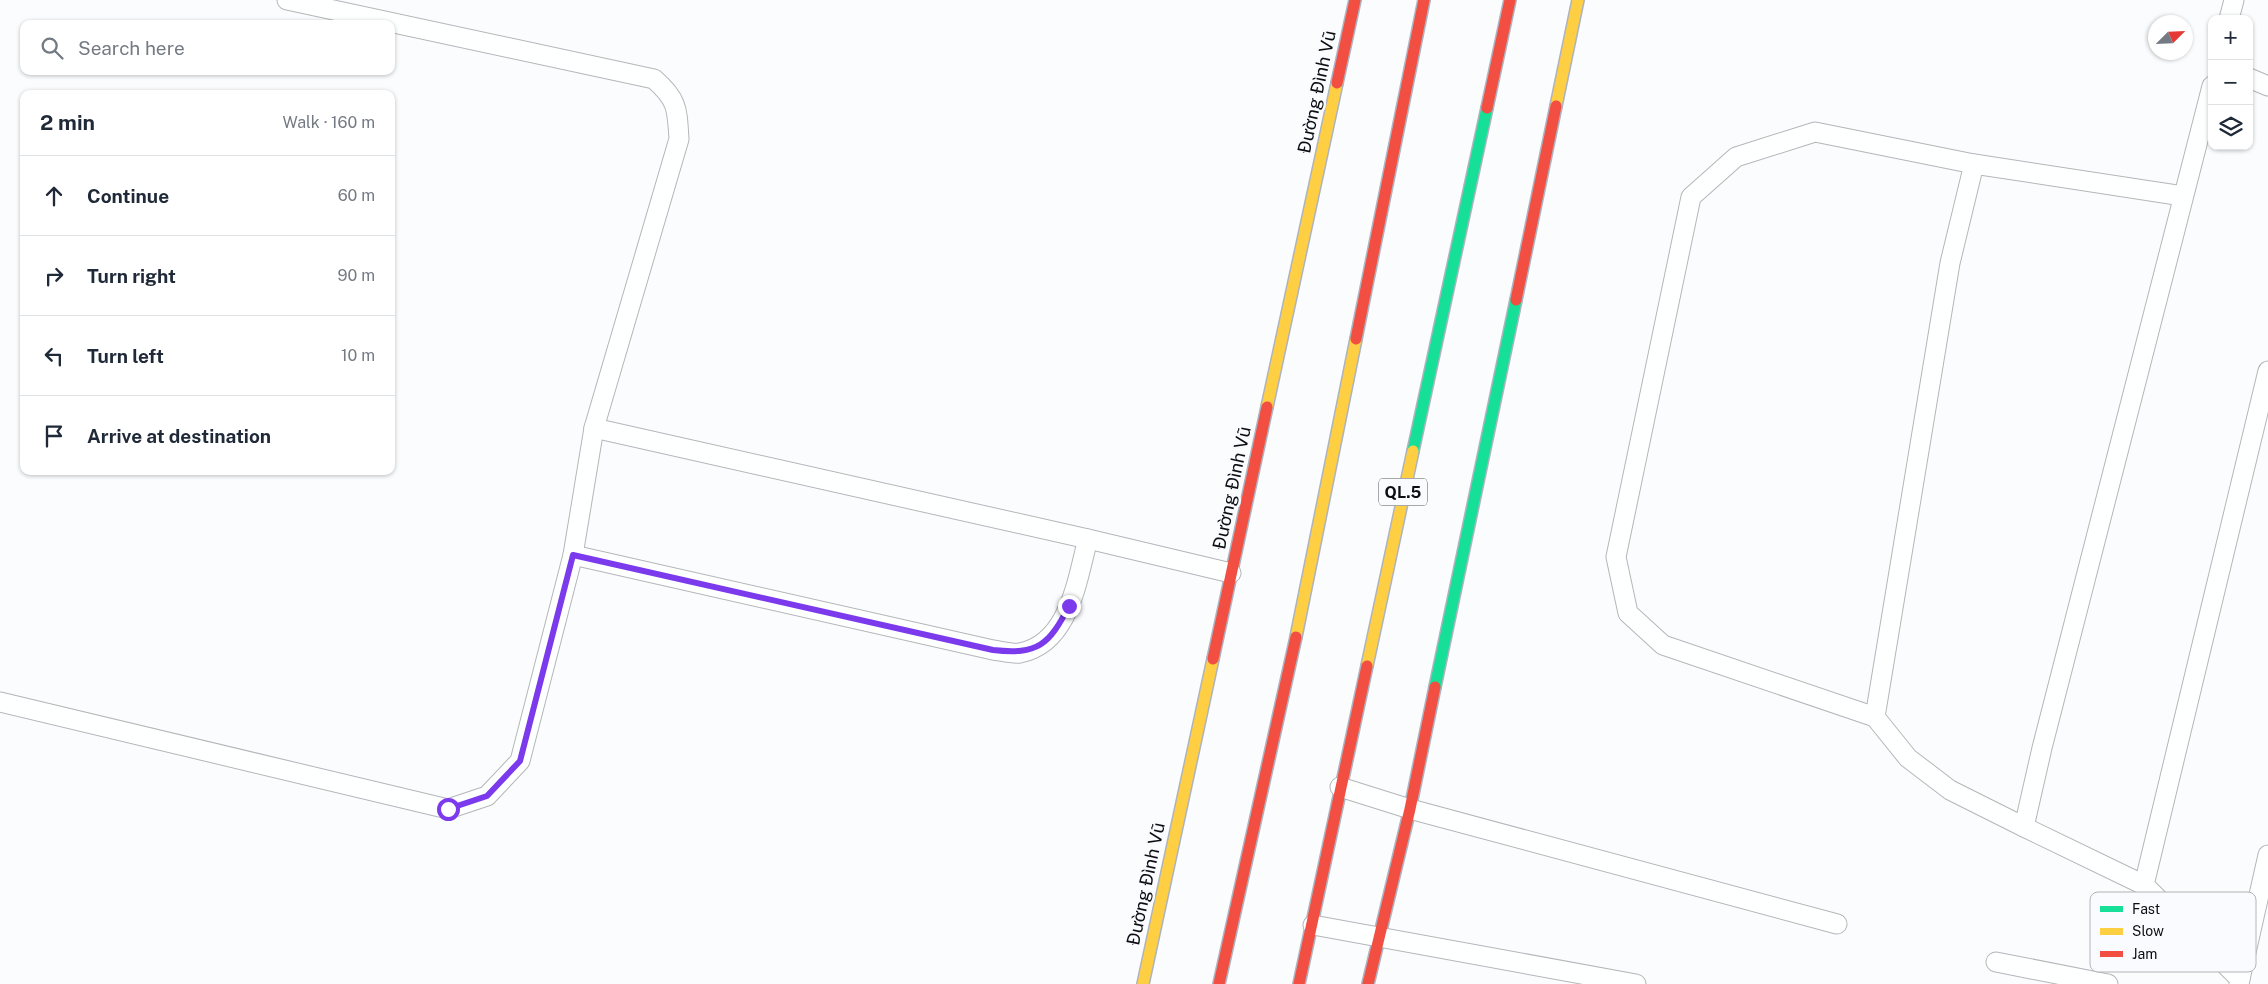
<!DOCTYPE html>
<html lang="en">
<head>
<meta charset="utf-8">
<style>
  :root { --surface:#fff; --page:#f2f2f3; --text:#1f2937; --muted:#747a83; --line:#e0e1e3 }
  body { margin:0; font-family:"Public Sans",sans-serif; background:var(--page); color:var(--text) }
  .controls { position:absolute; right:15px; top:15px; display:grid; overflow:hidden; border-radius:10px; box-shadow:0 1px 4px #0004 }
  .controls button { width:45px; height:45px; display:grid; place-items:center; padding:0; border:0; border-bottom:1px solid var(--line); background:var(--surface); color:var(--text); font:25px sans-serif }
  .compass { position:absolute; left:2148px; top:15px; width:45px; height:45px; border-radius:50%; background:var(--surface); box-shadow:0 1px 4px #0004; rotate:66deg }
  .stop { position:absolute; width:15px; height:15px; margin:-11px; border:4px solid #7c3aed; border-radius:50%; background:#fff }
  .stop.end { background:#7c3aed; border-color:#fff; box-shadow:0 1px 5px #0008 }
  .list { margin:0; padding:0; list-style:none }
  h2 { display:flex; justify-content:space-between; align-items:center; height:65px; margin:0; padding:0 20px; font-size:21px }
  h2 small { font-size:16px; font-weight:400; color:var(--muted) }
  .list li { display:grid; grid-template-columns:32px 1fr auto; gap:15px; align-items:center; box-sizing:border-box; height:80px; padding:0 20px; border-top:1px solid var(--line) }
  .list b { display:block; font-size:19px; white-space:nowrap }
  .list em { font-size:16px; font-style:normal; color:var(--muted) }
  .icon { flex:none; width:28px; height:28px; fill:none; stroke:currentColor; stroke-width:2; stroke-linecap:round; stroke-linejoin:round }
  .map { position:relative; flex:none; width:2268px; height:984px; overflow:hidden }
  .search { position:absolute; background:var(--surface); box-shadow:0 1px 4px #0004; left:20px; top:20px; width:375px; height:55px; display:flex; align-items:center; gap:12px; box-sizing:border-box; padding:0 18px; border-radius:10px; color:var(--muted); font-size:19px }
  .panel { position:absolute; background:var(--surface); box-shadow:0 1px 4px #0004; left:20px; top:90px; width:375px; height:385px; border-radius:10px }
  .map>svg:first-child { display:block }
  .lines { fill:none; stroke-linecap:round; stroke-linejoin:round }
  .lane-casing { stroke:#b4b6b9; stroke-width:21 }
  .fast-casing { stroke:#adb3bf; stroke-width:14 }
  .slow-casing { stroke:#adb3bf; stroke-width:14 }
  .jam-casing { stroke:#adb3bf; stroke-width:14 }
  .lane { stroke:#feffff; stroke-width:19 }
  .fast { stroke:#16e098; stroke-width:11 }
  .slow { stroke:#ffcf43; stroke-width:11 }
  .jam { stroke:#f24e42; stroke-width:11 }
  .route { stroke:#7c3aed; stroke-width:6 }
  .labels { text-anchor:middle; stroke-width:5; stroke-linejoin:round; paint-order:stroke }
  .shield { fill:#fafbfe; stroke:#535559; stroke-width:1 }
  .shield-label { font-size:16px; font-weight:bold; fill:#0c0e12 }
  .street-label { font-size:18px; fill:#0c0e12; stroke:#fafbfe }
  .key { fill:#fafbfe; stroke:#b3b4b7; stroke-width:1 }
  .key-label { font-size:14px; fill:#0c0e12 }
</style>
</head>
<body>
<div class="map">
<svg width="2268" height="984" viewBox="0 0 2268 984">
  <rect width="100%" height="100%" fill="#fbfcfd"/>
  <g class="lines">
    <g class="lane-casing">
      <g id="lane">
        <polyline points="2229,19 2234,0"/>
        <polyline points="2249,78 2268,86"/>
        <polyline points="2212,86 2042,748 2024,827 2144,885 2240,979 2239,984"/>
        <polyline points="594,428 1088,539 1231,573"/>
        <path d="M573,555L993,650C1001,651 1012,654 1020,653C1070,643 1077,579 1088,539"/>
        <path d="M0,702L448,809L487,796L520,761L573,555L594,428L679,139C677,109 678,100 654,79L287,0"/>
        <polyline points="1875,717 1663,645 1628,613 1616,557 1691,197 1736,157 1815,132 1974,164"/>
        <polyline points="1340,787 1410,809 1837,924"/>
        <polyline points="2024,827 1950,790 1908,758 1875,717 1950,263 1974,164 2183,196"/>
        <polyline points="2144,885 2268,371"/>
        <polyline points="1313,925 1636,984"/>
        <polyline points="1996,962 2108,984"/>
        <polyline points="2240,979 2268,855"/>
      </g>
    </g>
    <g class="fast-casing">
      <g id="fast">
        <polyline points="1413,451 1487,108"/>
        <polyline points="1435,687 1516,300"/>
      </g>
    </g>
    <g class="slow-casing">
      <g id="slow">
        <polyline points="1556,106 1578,0"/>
        <polyline points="1267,407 1337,83"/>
        <polyline points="1296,637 1356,339"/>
        <polyline points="1367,666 1413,451"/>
        <polyline points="1143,984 1213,659"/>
      </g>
    </g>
    <g class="jam-casing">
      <g id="jam">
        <polyline points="1337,83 1355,0"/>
        <polyline points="1487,108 1510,0"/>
        <polyline points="1516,300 1556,106"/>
        <polyline points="1356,339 1424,0"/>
        <polyline points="1213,659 1267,407"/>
        <polyline points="1219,984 1296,637"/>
        <polyline points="1299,984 1367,666"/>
        <polyline points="1368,984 1410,809 1435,687"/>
      </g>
    </g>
    <use href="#lane" class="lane"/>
    <use href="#fast" class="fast"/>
    <use href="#slow" class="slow"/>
    <use href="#jam" class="jam"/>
  </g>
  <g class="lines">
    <path class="route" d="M448,809L487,796L520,761L573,555L993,650C1038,655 1049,645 1069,606"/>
  </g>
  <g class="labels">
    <rect class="shield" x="1379" y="478.5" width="48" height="27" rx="4"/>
    <g class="shield-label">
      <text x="1403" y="498">QL.5</text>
    </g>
    <g class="street-label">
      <text transform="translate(1317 92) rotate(-78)" y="6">Đường Đình Vũ</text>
      <text transform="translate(1232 488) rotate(-78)" y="6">Đường Đình Vũ</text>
      <text transform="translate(1146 884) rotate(-78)" y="6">Đường Đình Vũ</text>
    </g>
  </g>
  <rect x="2090" y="892" width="166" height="80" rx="8" class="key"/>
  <rect x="2100" y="906" width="23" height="6" fill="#16e098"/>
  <rect x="2100" y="928" width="23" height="7" fill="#ffcf43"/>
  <rect x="2100" y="951" width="23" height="6" fill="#f24e42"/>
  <g class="key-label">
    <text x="2132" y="914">Fast</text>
    <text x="2132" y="936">Slow</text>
    <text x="2132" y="959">Jam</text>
  </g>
</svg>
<div class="controls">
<button>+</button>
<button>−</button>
<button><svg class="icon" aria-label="layers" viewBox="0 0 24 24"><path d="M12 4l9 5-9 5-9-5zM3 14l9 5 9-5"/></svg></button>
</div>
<svg class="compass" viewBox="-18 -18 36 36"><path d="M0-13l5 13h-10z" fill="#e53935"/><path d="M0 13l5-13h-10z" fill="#747a83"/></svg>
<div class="stop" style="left:448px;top:809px"></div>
<div class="stop end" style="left:1069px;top:606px"></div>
<div class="search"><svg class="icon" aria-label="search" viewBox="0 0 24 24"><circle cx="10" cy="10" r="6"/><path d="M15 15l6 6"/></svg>Search here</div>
<section class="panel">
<h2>2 min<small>Walk · 160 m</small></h2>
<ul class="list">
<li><svg class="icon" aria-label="ahead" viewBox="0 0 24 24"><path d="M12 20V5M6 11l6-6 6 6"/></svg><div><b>Continue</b></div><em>60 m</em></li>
<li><svg class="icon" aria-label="right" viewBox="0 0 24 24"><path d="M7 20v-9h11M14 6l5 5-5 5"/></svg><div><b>Turn right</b></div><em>90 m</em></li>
<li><svg class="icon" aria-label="left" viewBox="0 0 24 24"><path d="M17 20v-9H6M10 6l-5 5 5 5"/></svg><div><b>Turn left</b></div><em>10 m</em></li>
<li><svg class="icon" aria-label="arrive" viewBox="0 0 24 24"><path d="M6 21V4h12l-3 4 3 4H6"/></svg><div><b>Arrive at destination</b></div></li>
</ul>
</section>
</div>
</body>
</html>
